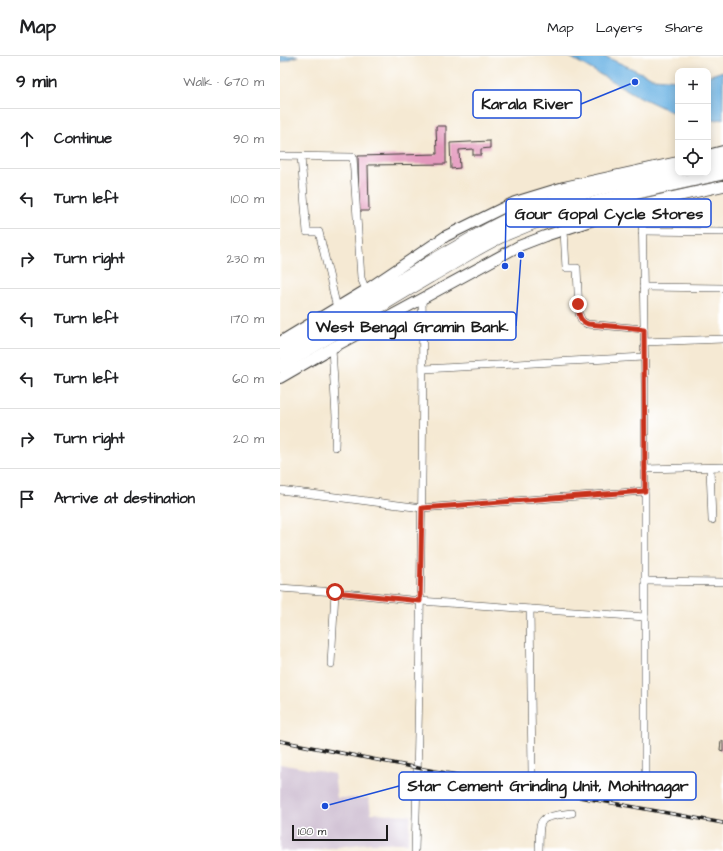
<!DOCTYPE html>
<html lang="en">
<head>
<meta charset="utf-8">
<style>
  :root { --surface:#fff; --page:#f6f6f6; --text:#202124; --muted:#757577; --line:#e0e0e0 }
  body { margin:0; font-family:"Architects Daughter",sans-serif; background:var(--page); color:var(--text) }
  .controls { position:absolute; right:12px; top:12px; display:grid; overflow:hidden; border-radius:8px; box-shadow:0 2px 10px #0003 }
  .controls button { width:36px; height:36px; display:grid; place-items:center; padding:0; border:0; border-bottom:1px solid var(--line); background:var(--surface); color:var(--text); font:20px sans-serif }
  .scale { position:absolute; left:12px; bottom:10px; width:96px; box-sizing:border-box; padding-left:4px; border:2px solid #1c1c1c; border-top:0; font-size:11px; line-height:14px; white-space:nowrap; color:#1c1c1c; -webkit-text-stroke:3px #fff; paint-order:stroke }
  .stop { position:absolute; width:12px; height:12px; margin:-9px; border:3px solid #c8321e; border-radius:50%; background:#fff }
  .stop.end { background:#c8321e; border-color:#fff; box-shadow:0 1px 4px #0008 }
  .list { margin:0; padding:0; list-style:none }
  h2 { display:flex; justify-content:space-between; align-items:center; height:52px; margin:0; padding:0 16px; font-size:17px }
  h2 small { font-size:13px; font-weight:400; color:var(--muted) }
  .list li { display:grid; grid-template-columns:26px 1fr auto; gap:12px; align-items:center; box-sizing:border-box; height:60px; padding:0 16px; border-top:1px solid var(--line) }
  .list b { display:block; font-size:15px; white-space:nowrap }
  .list em { font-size:13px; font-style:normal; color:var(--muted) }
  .icon { flex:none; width:22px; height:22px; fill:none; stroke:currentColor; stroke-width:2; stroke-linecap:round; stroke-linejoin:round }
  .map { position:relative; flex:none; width:443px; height:795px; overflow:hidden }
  header { display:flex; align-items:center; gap:24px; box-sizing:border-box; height:56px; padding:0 20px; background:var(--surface); border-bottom:1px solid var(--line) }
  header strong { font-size:19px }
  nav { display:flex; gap:22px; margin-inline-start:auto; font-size:14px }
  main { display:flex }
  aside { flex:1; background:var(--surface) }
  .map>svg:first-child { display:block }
  .industrial { fill:#cebed1 }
  .water { fill:#6db4e4; stroke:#446880 }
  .building { fill:#e499bd }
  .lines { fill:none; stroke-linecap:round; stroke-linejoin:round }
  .street-casing { stroke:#3d3b37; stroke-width:8 }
  .secondary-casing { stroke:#3d3b37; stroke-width:12 }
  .highway-casing { stroke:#3d3b37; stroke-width:14 }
  .street { stroke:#fff; stroke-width:7 }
  .secondary { stroke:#fff; stroke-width:10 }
  .highway { stroke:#fff; stroke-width:13 }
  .rail-casing { stroke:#1c1c1c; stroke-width:3.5 }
  .rail { stroke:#fff; stroke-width:2; stroke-dasharray:6; stroke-linecap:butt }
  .highway-bridge-casing { stroke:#3d3b37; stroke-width:14; stroke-linecap:butt }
  .highway-bridge { stroke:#fff; stroke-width:13 }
  .route { stroke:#c8321e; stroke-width:5 }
  .leader { fill:none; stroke:#1d4ed8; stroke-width:1.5 }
  .callout-dot { fill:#1d4ed8; stroke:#fff; stroke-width:1.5 }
  .callout { fill:#fff; stroke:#1d4ed8; stroke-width:1.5 }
  .callout-label { font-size:16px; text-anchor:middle; font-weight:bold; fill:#1c1c1c }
</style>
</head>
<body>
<header>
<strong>Map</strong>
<nav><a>Map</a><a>Layers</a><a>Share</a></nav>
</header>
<main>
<aside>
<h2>9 min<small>Walk · 670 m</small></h2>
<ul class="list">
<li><svg class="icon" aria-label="ahead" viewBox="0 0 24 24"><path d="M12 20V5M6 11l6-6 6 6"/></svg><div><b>Continue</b></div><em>90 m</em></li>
<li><svg class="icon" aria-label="left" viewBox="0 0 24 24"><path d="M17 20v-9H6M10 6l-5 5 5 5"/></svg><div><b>Turn left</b></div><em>100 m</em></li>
<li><svg class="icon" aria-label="right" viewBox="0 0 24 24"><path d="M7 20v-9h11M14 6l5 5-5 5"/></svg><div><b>Turn right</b></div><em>230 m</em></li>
<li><svg class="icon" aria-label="left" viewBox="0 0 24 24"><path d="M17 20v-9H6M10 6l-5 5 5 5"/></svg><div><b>Turn left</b></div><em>170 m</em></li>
<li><svg class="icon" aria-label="left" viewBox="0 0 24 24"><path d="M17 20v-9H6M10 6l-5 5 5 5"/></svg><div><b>Turn left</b></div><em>60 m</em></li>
<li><svg class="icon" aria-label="right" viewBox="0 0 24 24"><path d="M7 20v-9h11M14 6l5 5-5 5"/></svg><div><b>Turn right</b></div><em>20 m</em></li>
<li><svg class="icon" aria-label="arrive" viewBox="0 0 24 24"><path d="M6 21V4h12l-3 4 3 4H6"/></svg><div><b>Arrive at destination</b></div></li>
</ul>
</aside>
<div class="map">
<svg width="443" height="795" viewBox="0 0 443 795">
  <rect width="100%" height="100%" fill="#fff"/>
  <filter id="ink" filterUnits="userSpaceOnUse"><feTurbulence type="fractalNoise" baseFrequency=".025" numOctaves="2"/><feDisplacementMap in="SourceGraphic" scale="8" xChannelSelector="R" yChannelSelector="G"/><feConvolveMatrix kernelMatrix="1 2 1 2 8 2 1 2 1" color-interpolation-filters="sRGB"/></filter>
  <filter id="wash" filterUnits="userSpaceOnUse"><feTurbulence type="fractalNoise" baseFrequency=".012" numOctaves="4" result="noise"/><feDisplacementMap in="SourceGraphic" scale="16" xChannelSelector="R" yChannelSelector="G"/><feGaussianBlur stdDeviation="0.9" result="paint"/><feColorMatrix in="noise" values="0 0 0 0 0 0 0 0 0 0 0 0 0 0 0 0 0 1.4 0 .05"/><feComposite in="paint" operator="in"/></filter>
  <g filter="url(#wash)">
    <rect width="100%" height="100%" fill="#f5e9d3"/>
    <polygon class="industrial" points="0,708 54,718 57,742 89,742 91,757 131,759 128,787 90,787 33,794 32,795 0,795"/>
    <g class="water">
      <polygon points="0,0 18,0 0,7"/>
      <polygon points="288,0 324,0 373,22 398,24 398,59 356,39"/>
      <polygon points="443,15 443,63 428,65 428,20"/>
    </g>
    <g id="blocks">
      <g class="building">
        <polygon points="156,70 166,70 166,108 88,109 89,155 79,155 78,100 157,98"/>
        <polygon points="210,85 210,92 201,93 201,99 193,99 193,93 179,94 180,112 171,113 170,87"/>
        <polygon points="441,685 443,685 443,695 440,694"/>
      </g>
    </g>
  </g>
  <g filter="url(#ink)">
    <use href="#blocks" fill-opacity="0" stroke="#3d3b37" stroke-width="1"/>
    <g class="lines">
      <g class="street-casing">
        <g id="street">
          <polyline points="0,100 73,101 81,222 86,234"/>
          <polyline points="21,101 27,176 39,176 57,252"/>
          <polyline points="362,148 365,328 365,716"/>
          <polyline points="284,174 286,212 297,212 299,258 302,265 307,268 364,273"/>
          <polyline points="362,175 443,176"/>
          <polyline points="363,231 443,232"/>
          <polyline points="364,286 443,283"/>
          <polyline points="52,292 56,361 55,391"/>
          <polyline points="144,313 364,301"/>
          <polyline points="430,412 432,464"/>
          <polyline points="365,413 443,411"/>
          <polyline points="0,434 142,452 365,435"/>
          <polyline points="365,525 443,526"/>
          <polyline points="0,532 55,536 140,545 365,561"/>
          <polyline points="250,553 252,718"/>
          <polyline points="51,608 55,536"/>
          <path d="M135,795C138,695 140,595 141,495C142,411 144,327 142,243"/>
          <path d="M259,795C260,760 256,762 292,757"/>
        </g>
      </g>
      <g class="secondary-casing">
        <g id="secondary">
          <polyline points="428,99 443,95"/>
          <polyline points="0,286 86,234 166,180 235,146 284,131 398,106"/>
          <polyline points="0,322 52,292 239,190 265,180 362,148 443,130"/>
        </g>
      </g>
      <g class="highway-casing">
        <g id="highway">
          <polyline points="428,108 443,105"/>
          <path d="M165,198C192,183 218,166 247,155C295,136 347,126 398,115"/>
          <path d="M171,208C190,197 209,185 228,177C297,147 370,133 443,117"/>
          <polyline points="0,296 146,209"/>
          <polyline points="0,310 152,219"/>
        </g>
      </g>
      <use href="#street" class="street"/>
      <use href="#secondary" class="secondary"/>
      <use href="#highway" class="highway"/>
      <g class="rail-casing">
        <polyline id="rail" points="0,685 138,712 443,767"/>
      </g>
      <use href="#rail" class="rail"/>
      <g class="highway-bridge-casing">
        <g id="highway-bridge">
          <polyline points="146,209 165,198"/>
          <polyline points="152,219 171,208"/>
        </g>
      </g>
      <use href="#highway-bridge" class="highway-bridge"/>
    </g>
  </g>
  <g class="lines" filter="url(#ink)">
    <path class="route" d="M55,536L140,545L142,452L365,435L364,273L308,268C298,264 299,257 298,248"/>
  </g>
  <path class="leader" d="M355 26L301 48M225 210L226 157M241 199L236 270M45 750L119 730"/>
  <g class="callout-dot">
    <circle cx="355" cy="26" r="4"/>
    <circle cx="225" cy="210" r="4"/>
    <circle cx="241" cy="199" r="4"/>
    <circle cx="45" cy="750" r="4"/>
  </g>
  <g class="callout">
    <rect x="193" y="34" width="108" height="28" rx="4"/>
    <rect x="226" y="143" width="205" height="28" rx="4"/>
    <rect x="28" y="256" width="208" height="28" rx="4"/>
    <rect x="119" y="716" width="297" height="28" rx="4"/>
  </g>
  <g class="callout-label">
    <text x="247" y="53">Karala River</text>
    <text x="329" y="163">Gour Gopal Cycle Stores</text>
    <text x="132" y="276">West Bengal Gramin Bank</text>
    <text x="268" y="735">Star Cement Grinding Unit, Mohitnagar</text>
  </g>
</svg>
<div class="controls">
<button>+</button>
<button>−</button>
<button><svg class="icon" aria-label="locate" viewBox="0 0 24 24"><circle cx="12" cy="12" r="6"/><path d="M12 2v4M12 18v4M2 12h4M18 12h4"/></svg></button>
</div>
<div class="scale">100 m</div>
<div class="stop" style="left:55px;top:536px"></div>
<div class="stop end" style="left:298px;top:248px"></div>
</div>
</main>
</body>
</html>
